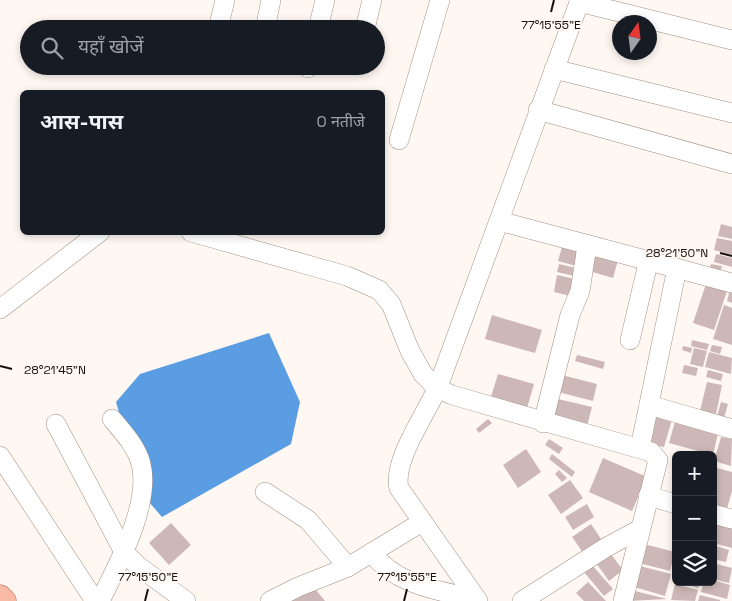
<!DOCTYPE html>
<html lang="hi">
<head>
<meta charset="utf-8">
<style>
  :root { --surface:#171b24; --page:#20242c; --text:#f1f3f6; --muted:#9ea1a6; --line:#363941 }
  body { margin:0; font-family:"Space Grotesk","Noto Sans Devanagari",sans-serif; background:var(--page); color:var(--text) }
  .controls { position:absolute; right:15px; bottom:15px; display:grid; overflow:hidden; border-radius:8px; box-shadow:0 2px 8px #0003 }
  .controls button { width:45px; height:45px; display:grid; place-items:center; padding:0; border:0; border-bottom:1px solid var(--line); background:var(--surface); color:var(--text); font:25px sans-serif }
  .compass { position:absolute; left:612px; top:15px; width:45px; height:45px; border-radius:50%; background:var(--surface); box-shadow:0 2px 8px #0003; rotate:14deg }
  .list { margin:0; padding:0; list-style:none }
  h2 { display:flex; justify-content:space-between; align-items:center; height:65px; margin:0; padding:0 20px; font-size:21px }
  h2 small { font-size:16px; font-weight:400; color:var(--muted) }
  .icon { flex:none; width:28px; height:28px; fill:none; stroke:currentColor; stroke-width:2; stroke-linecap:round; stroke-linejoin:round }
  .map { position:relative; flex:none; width:732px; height:601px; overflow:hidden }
  .search { position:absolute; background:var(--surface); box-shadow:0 2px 8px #0003; left:20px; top:20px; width:365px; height:55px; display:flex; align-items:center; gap:12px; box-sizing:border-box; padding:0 18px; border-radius:28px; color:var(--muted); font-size:19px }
  .panel { position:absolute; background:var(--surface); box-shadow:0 2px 8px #0003; left:20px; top:90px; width:365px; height:145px; border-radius:8px }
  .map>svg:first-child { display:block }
  .water { fill:#5b9de2 }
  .building { fill:#ceb8b7 }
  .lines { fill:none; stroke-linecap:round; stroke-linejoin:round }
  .minor-casing { stroke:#a19186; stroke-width:20 }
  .major-casing { stroke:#a76049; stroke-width:25 }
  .minor { stroke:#fff; stroke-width:19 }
  .major { stroke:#f9b9a5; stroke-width:24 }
  .ticks { fill:none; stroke:#17110d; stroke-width:2 }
  .ticks-label { font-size:12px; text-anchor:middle; fill:#17110d; stroke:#fef7f2; stroke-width:4; stroke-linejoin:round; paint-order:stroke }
</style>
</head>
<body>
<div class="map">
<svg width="732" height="601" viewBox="0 0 732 601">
  <rect width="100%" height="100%" fill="#fef7f2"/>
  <polygon class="water" points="269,333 300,402 291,444 162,517 142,494 116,402 140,374"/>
  <g class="building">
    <polygon points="721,224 732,227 732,239 718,236"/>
    <polygon points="717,238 732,241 732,255 714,250"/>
    <polygon points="562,247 580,252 576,266 558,261"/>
    <polygon points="593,254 618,260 613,278 589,271"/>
    <polygon points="716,254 732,258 732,267 714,262"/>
    <polygon points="559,264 576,268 574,276 557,272"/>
    <polygon points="711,264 722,266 720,273 709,271"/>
    <polygon points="557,275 579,280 575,297 554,292"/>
    <polygon points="706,284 727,291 714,330 693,323"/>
    <polygon points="730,289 732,289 732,303 727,301"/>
    <polygon points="724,305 732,308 732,345 713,339"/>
    <polygon points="492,315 542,330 535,353 485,339"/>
    <polygon points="692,340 709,344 707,350 691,346"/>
    <polygon points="712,345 722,347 720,354 710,351"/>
    <polygon points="683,346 692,348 691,353 682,350"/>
    <polygon points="694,348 707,351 703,367 690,364"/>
    <polygon points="709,352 732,358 731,374 705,367"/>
    <polygon points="577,355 605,362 603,369 575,361"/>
    <polygon points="684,365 698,368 696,376 682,373"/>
    <polygon points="708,370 723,374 721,381 706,377"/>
    <polygon points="498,374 534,384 527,408 491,397"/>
    <polygon points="562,375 597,384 593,401 558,392"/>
    <polygon points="707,382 722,385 716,414 700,411"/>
    <polygon points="558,399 592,407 586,430 553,422"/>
    <polygon points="721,402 728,404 724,418 717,416"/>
    <polygon points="654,411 673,416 664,447 647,444"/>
    <polygon points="676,418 719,429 713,455 669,443"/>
    <polygon points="488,419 492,423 479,433 476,429"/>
    <polygon points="721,437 732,439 731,466 714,461"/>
    <polygon points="549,439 563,448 559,454 545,445"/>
    <polygon points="526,449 541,472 518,488 503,465"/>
    <polygon points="552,454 575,472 572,477 549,459"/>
    <polygon points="603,458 647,477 632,511 589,492"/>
    <polygon points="713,467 732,472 732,491 726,512 713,509"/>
    <polygon points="559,470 567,478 562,482 555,474"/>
    <polygon points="570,480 583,498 561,514 548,495"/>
    <polygon points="587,504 594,517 573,530 565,517"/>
    <polygon points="718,521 732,524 732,548 713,543"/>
    <polygon points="171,523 191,545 169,565 149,543"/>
    <polygon points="591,524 603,542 584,554 572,537"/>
    <polygon points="640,543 675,552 670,571 635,562"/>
    <polygon points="713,545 729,550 726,562 713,559"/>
    <polygon points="610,553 623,570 609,581 596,563"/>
    <polygon points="713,563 732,568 729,583 713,579"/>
    <polygon points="592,565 613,589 604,596 584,572"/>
    <polygon points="636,565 671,574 665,596 631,586"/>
    <polygon points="713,580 730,585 727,599 701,592 704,582 713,582"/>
    <polygon points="588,582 606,601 584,601 576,593"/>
    <polygon points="676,582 700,582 698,588"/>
    <polygon points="311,584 325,601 293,601 292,599"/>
    <polygon points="675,584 698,590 695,601 671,600"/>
    <polygon points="631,590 667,599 628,601"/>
    <polygon points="700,595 720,600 720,601 698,601"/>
  </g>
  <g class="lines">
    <g class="minor-casing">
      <g id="minor">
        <polyline points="579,2 732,40"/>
        <polyline points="218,29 225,0"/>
        <polyline points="265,29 271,0"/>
        <polyline points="318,29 325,0"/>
        <polyline points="365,29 372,0"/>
        <polyline points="308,68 308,66"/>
        <polyline points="554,69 732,113"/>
        <polyline points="538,110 732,164"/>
        <polyline points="399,140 440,0"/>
        <polyline points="499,221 732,283"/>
        <polyline points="191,232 347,276 379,290 391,304 410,351 423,374 437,388 452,395 651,452 658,460 623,601"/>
        <polyline points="0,309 100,232"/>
        <polyline points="630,340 649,259"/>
        <polyline points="649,405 732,429"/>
        <polyline points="543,423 570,315 580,291 587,246"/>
        <polyline points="56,424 124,552 138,566 186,601"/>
        <polyline points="640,448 677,268"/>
        <polyline points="0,456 95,601"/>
        <polyline points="265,492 308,520 348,567 422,522"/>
        <polyline points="648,496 676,504"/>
        <polyline points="713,514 732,519"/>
        <path d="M371,553C400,587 436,589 477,600"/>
        <path d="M100,601C118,565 151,504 141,464C137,447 122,431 112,419"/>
        <polyline points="270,601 298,587 348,567"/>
        <path d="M478,601L399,488C392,460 428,412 439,384C486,256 533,128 580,0"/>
        <polyline points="522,601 605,548 640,529"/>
      </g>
    </g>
    <g class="major-casing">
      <polyline id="major" points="0,597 4,601"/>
    </g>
    <use href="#minor" class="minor"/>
    <use href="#major" class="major"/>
  </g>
  <path class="ticks" d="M551,12L554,0M720,253L732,256M0,366L12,369M145,601L148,589M404,601L407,589"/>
  <g class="ticks-label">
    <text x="551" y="29">77°15'55"E</text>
    <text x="677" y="257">28°21'50"N</text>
    <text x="55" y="374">28°21'45"N</text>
    <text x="148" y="581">77°15'50"E</text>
    <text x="407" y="581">77°15'55"E</text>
  </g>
</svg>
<div class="controls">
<button>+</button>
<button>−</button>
<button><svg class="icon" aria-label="layers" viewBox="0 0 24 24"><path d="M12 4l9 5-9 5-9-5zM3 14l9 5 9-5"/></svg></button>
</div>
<svg class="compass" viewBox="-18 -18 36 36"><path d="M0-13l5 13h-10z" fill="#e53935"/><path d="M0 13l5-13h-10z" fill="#9ea1a6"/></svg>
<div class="search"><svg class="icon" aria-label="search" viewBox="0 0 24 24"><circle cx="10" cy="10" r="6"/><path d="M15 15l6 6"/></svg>यहाँ खोजें</div>
<section class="panel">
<h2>आस-पास<small>0 नतीजे</small></h2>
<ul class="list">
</ul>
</section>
</div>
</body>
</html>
